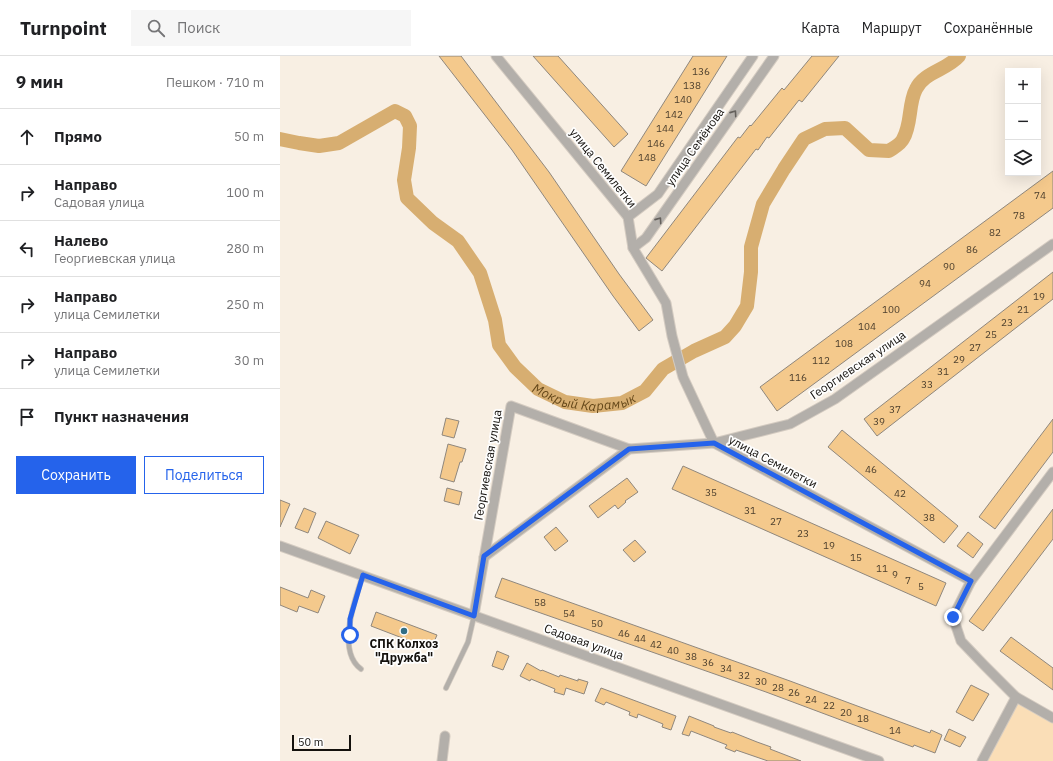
<!DOCTYPE html>
<html lang="ru">
<head>
<meta charset="utf-8">
<style>
  :root { --surface:#fff; --page:#f6f6f6; --text:#202124; --muted:#757577; --line:#e0e0e0; --accent:#2563eb }
  body { margin:0; font-family:"IBM Plex Sans",sans-serif; background:var(--page); color:var(--text) }
  .controls { position:absolute; right:12px; top:12px; display:grid; overflow:hidden; border-radius:0px; box-shadow:0 4px 16px #0002 }
  .controls button { width:36px; height:36px; display:grid; place-items:center; padding:0; border:0; border-bottom:1px solid var(--line); background:var(--surface); color:var(--text); font:20px sans-serif }
  .scale { position:absolute; left:12px; bottom:10px; width:59px; box-sizing:border-box; padding-left:4px; border:2px solid #14110d; border-top:0; font-size:11px; line-height:14px; white-space:nowrap; color:#14110d; -webkit-text-stroke:3px #fefefe; paint-order:stroke }
  .stop { position:absolute; width:12px; height:12px; margin:-9px; border:3px solid #2563eb; border-radius:50%; background:#fff }
  .stop.end { background:#2563eb; border-color:#fff; box-shadow:0 1px 4px #0008 }
  .list { margin:0; padding:0; list-style:none }
  h2 { display:flex; justify-content:space-between; align-items:center; height:52px; margin:0; padding:0 16px; font-size:17px }
  h2 small { font-size:13px; font-weight:400; color:var(--muted) }
  .list li { display:grid; grid-template-columns:26px 1fr auto; gap:12px; align-items:center; box-sizing:border-box; height:56px; padding:0 16px; border-top:1px solid var(--line) }
  .list b { display:block; font-size:15px; white-space:nowrap }
  .list p { margin:0; font-size:13px; white-space:nowrap; color:var(--muted) }
  .list em { font-size:13px; font-style:normal; color:var(--muted) }
  .actions { display:flex; gap:8px; padding:12px 16px }
  .actions a { flex:1; padding:9px 0; border:1px solid var(--accent); border-radius:0px; text-align:center; font-size:14px; color:var(--accent) }
  .actions .main { background:var(--accent); color:#fff }
  .icon { flex:none; width:22px; height:22px; fill:none; stroke:currentColor; stroke-width:2; stroke-linecap:round; stroke-linejoin:round }
  .map { position:relative; flex:none; width:773px; height:705px; overflow:hidden }
  header { display:flex; align-items:center; gap:24px; box-sizing:border-box; height:56px; padding:0 20px; background:var(--surface); border-bottom:1px solid var(--line) }
  header strong { font-size:19px }
  nav { display:flex; gap:22px; margin-inline-start:auto; font-size:14px }
  .search { width:280px; height:36px; background:var(--page); display:flex; align-items:center; gap:10px; box-sizing:border-box; padding:0 14px; border-radius:0px; color:var(--muted); font-size:15px }
  main { display:flex }
  aside { flex:1; background:var(--surface) }
  .map>svg:first-child { display:block }
  .green { fill:#fadeb7 }
  .lines { fill:none; stroke-linecap:round; stroke-linejoin:round }
  .river { stroke:#d7ae71; stroke-width:14 }
  .building { fill:#f4c98c; stroke:#8f877d }
  .lane-casing { stroke:#d4cbc1; stroke-width:6 }
  .street-casing { stroke:#d4cbc1; stroke-width:11 }
  .lane { stroke:#b3afaa; stroke-width:4.5 }
  .street { stroke:#b3afaa; stroke-width:9 }
  .oneway { stroke:#64605c }
  .route { stroke:#2563eb; stroke-width:5 }
  .poi-dot { fill:#316e85; stroke:#fefefe; stroke-width:1.5 }
  .labels { text-anchor:middle; stroke-width:3.5; stroke-linejoin:round; paint-order:stroke }
  .number-label { font-size:10px; fill:#4c3f2d }
  .street-label { font-size:12px; fill:#14110d; stroke:#fefefe }
  .poi-label { font-size:12px; font-weight:bold; fill:#14110d; stroke:#fefefe }
  .water-label { font-size:13px; font-style:italic; fill:#644719; stroke:#fefefe }
</style>
</head>
<body>
<header>
<strong>Turnpoint</strong>
<div class="search"><svg class="icon" aria-label="search" viewBox="0 0 24 24"><circle cx="10" cy="10" r="6"/><path d="M15 15l6 6"/></svg>Поиск</div>
<nav><a>Карта</a><a>Маршрут</a><a>Сохранённые</a></nav>
</header>
<main>
<aside>
<h2>9 мин<small>Пешком · 710 m</small></h2>
<ul class="list">
<li><svg class="icon" aria-label="ahead" viewBox="0 0 24 24"><path d="M12 20V5M6 11l6-6 6 6"/></svg><div><b>Прямо</b></div><em>50 m</em></li>
<li><svg class="icon" aria-label="right" viewBox="0 0 24 24"><path d="M7 20v-9h11M14 6l5 5-5 5"/></svg><div><b>Направо</b><p>Садовая улица</p></div><em>100 m</em></li>
<li><svg class="icon" aria-label="left" viewBox="0 0 24 24"><path d="M17 20v-9H6M10 6l-5 5 5 5"/></svg><div><b>Налево</b><p>Георгиевская улица</p></div><em>280 m</em></li>
<li><svg class="icon" aria-label="right" viewBox="0 0 24 24"><path d="M7 20v-9h11M14 6l5 5-5 5"/></svg><div><b>Направо</b><p>улица Семилетки</p></div><em>250 m</em></li>
<li><svg class="icon" aria-label="right" viewBox="0 0 24 24"><path d="M7 20v-9h11M14 6l5 5-5 5"/></svg><div><b>Направо</b><p>улица Семилетки</p></div><em>30 m</em></li>
<li><svg class="icon" aria-label="arrive" viewBox="0 0 24 24"><path d="M6 21V4h12l-3 4 3 4H6"/></svg><div><b>Пункт назначения</b></div></li>
</ul>
<div class="actions"><a class="main">Сохранить</a><a>Поделиться</a></div>
</aside>
<div class="map">
<svg width="773" height="705" viewBox="0 0 773 705">
  <rect width="100%" height="100%" fill="#f8efe3"/>
  <polygon class="green" points="736,644 773,660 773,705 704,705"/>
  <g class="lines">
    <path class="river" id="s1" d="M0,83L19,87L39,90L59,87L115,55L125,60L130,70L129,92L124,124L127,142L153,167L178,185L200,217L215,264L219,289L235,311L258,333L285,346L313,350L342,347L365,335L383,313L414,295L445,281L455,270L467,250L471,216V191L483,148L504,113L524,83L545,73L565,72L589,94L609,95C613,92 621,88 623,83C632,68 628,48 636,33C644,16 667,14 679,0"/>
  </g>
  <g class="building">
    <polygon points="159,0 181,0 269,116 339,218 373,264 359,275 333,240 232,94"/>
    <polygon points="253,0 278,0 348,78 334,91"/>
    <polygon points="413,0 447,0 366,130 341,115"/>
    <polygon points="532,0 559,0 522,46 519,44 489,82 487,81 478,94 476,93 382,215 366,202 458,81 460,82 470,69 471,70 502,32 504,34"/>
    <polygon points="773,115 773,152 497,355 480,331"/>
    <polygon points="773,216 773,243 597,380 584,363"/>
    <polygon points="166,362 179,365 174,382 162,379"/>
    <polygon points="773,363 773,396 715,473 699,461"/>
    <polygon points="562,374 678,470 664,487 548,391"/>
    <polygon points="168,388 186,393 182,406 180,406 174,426 160,422"/>
    <polygon points="403,410 666,527 656,550 392,433"/>
    <polygon points="347,422 358,436 345,445 346,446 338,453 335,449 318,462 309,450"/>
    <polygon points="167,432 182,436 179,449 164,445"/>
    <polygon points="0,444 10,448 0,471"/>
    <polygon points="24,452 36,457 28,477 15,472"/>
    <polygon points="773,453 773,483 703,575 689,565"/>
    <polygon points="46,465 79,479 70,498 38,482"/>
    <polygon points="276,471 288,485 275,495 264,481"/>
    <polygon points="688,476 703,488 693,502 677,490"/>
    <polygon points="355,484 366,496 354,506 343,494"/>
    <polygon points="222,522 510,625 650,677 651,674 662,679 655,697 634,689 633,691 486,636 215,541"/>
    <polygon points="0,531 28,542 31,534 45,540 38,557 19,550 17,556 0,549"/>
    <polygon points="96,556 157,579 151,593 91,570"/>
    <polygon points="731,581 773,612 773,634 720,595"/>
    <polygon points="217,595 229,600 223,614 212,610"/>
    <polygon points="247,607 261,615 262,614 279,621 280,619 298,625 298,623 308,626 304,638 286,632 284,639 274,636 275,633 251,623 250,625 240,620"/>
    <polygon points="691,629 709,638 693,665 676,656"/>
    <polygon points="321,632 396,660 391,674 382,671 383,668 358,658 357,662 349,659 350,656 326,646 324,649 315,645"/>
    <polygon points="409,660 434,670 434,671 451,677 452,676 477,686 491,691 490,693 521,705 488,705 456,694 455,696 445,692 447,689 411,675 409,680 402,678"/>
    <polygon points="669,673 686,681 680,691 664,684"/>
  </g>
  <g class="lines">
    <g class="lane-casing">
      <g id="lane">
        <path d="M81,613C56,595 75,543 83,519"/>
        <polyline points="166,632 188,586 194,560"/>
      </g>
    </g>
    <g class="street-casing">
      <g id="street">
        <polyline points="216,0 348,161 353,192 386,247 392,280 403,321 434,387 691,525 673,561 681,585 704,609 736,641 773,662"/>
        <polyline points="348,161 378,138 473,0"/>
        <polyline points="353,192 366,182 494,0"/>
        <polyline points="0,490 599,705"/>
        <polyline points="204,501 349,393 434,387 510,368 555,343 773,188"/>
        <polyline points="691,525 773,416"/>
        <polyline points="194,559 231,350 349,393"/>
        <polyline points="162,705 165,680"/>
        <polyline points="702,705 736,641"/>
      </g>
    </g>
    <use href="#lane" class="lane"/>
    <use href="#street" class="street"/>
  </g>
  <defs><path id="oneway-chevron" d="M-2-3.5L2.5 0L-2 3.5" fill="none" stroke-width="1.6" stroke-linecap="round" stroke-linejoin="round"/></defs>
  <g class="oneway">
    <use href="#oneway-chevron" transform="translate(454 57) rotate(-55)"/>
    <use href="#oneway-chevron" transform="translate(379 164) rotate(-55)"/>
  </g>
  <g class="lines">
    <polyline class="route" points="70,579 70,563 83,519 194,560 204,500 349,393 434,387 691,525 673,561"/>
  </g>
  <circle class="poi-dot" cx="124" cy="575" r="4"/>
  <g class="labels">
    <g class="number-label">
      <text x="421" y="19">136</text>
      <text x="412" y="33">138</text>
      <text x="403" y="47">140</text>
      <text x="394" y="62">142</text>
      <text x="385" y="76">144</text>
      <text x="376" y="91">146</text>
      <text x="367" y="105">148</text>
      <text x="760" y="143">74</text>
      <text x="739" y="163">78</text>
      <text x="715" y="180">82</text>
      <text x="692" y="197">86</text>
      <text x="669" y="214">90</text>
      <text x="645" y="231">94</text>
      <text x="759" y="244">19</text>
      <text x="611" y="257">100</text>
      <text x="743" y="257">21</text>
      <text x="727" y="270">23</text>
      <text x="587" y="274">104</text>
      <text x="711" y="282">25</text>
      <text x="564" y="291">108</text>
      <text x="695" y="295">27</text>
      <text x="679" y="307">29</text>
      <text x="541" y="308">112</text>
      <text x="663" y="319">31</text>
      <text x="518" y="325">116</text>
      <text x="647" y="332">33</text>
      <text x="615" y="357">37</text>
      <text x="599" y="369">39</text>
      <text x="591" y="417">46</text>
      <text x="431" y="440">35</text>
      <text x="620" y="441">42</text>
      <text x="470" y="458">31</text>
      <text x="649" y="465">38</text>
      <text x="496" y="469">27</text>
      <text x="523" y="481">23</text>
      <text x="549" y="493">19</text>
      <text x="576" y="505">15</text>
      <text x="602" y="516">11</text>
      <text x="615" y="522">9</text>
      <text x="628" y="528">7</text>
      <text x="641" y="534">5</text>
      <text x="260" y="550">58</text>
      <text x="289" y="561">54</text>
      <text x="317" y="571">50</text>
      <text x="344" y="581">46</text>
      <text x="360" y="586">44</text>
      <text x="376" y="592">42</text>
      <text x="393" y="598">40</text>
      <text x="411" y="604">38</text>
      <text x="428" y="610">36</text>
      <text x="446" y="616">34</text>
      <text x="464" y="623">32</text>
      <text x="481" y="629">30</text>
      <text x="498" y="635">28</text>
      <text x="514" y="640">26</text>
      <text x="531" y="647">24</text>
      <text x="549" y="653">22</text>
      <text x="566" y="660">20</text>
      <text x="583" y="666">18</text>
      <text x="615" y="678">14</text>
    </g>
    <g class="street-label">
      <text transform="translate(415 91) rotate(-55)" y="4">улица Семёнова</text>
      <text transform="translate(323 112) rotate(51)" y="4">улица Семилетки</text>
      <text transform="translate(578 309) rotate(-34)" y="4">Георгиевская улица</text>
      <text transform="translate(493 406) rotate(28)" y="4">улица Семилетки</text>
      <text transform="translate(208 409) rotate(-80)" y="4">Георгиевская улица</text>
      <text transform="translate(304 586) rotate(20)" y="4">Садовая улица</text>
    </g>
    <g class="poi-label">
      <text x="124" y="592">СПК Колхоз<tspan x="124" dy="14">"Дружба"</tspan></text>
    </g>
    <g class="water-label">
      <text dy="5" stroke="none"><textPath href="#s1" startOffset="507">Мокрый Карамык</textPath></text>
    </g>
  </g>
</svg>
<div class="controls">
<button>+</button>
<button>−</button>
<button><svg class="icon" aria-label="layers" viewBox="0 0 24 24"><path d="M12 4l9 5-9 5-9-5zM3 14l9 5 9-5"/></svg></button>
</div>
<div class="scale">50 m</div>
<div class="stop" style="left:70px;top:579px"></div>
<div class="stop end" style="left:673px;top:561px"></div>
</div>
</main>
</body>
</html>
